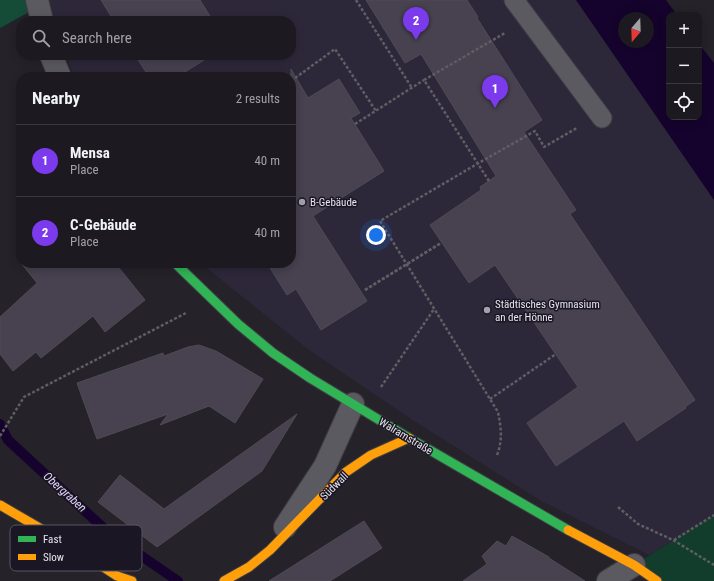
<!DOCTYPE html>
<html lang="en">
<head>
<meta charset="utf-8">
<style>
  :root { --surface:#1c1a20; --page:#252329; --text:#f1f3f6; --muted:#a0a1a5; --line:#3a383e; --accent:#7c3aed }
  body { margin:0; font-family:"Roboto Condensed",sans-serif; background:var(--page); color:var(--text) }
  .controls { position:absolute; right:12px; top:12px; display:grid; overflow:hidden; border-radius:8px; box-shadow:0 2px 10px #0003 }
  .controls button { width:36px; height:36px; display:grid; place-items:center; padding:0; border:0; border-bottom:1px solid var(--line); background:var(--surface); color:var(--text); font:20px sans-serif }
  .compass { position:absolute; left:618px; top:12px; width:36px; height:36px; border-radius:50%; background:var(--surface); box-shadow:0 2px 10px #0003; rotate:199deg }
  .you { position:absolute; left:376px; top:235px; width:14px; height:14px; margin:-10px; border:3px solid #fff; border-radius:50%; background:#1a73e8; box-shadow:0 0 0 6px #1a73e833 }
  .badge { display:grid; place-items:center; width:26px; height:26px; border-radius:50%; background:var(--accent); color:#fff; font-size:13px; font-weight:700 }
  .pin { position:absolute; translate:-50% -33px; filter:drop-shadow(0 1px 2px #0008) }
  .pin::after { content:''; position:absolute; top:21px; width:14px; height:12px; background:inherit; clip-path:polygon(0 0,100% 0,50% 100%) }
  .list { margin:0; padding:0; list-style:none }
  h2 { display:flex; justify-content:space-between; align-items:center; height:52px; margin:0; padding:0 16px; font-size:17px }
  h2 small { font-size:13px; font-weight:400; color:var(--muted) }
  .list li { display:grid; grid-template-columns:26px 1fr auto; gap:12px; align-items:center; box-sizing:border-box; height:72px; padding:0 16px; border-top:1px solid var(--line) }
  .list b { display:block; font-size:15px; white-space:nowrap }
  .list p { margin:0; font-size:13px; white-space:nowrap; color:var(--muted) }
  .list em { font-size:13px; font-style:normal; color:var(--muted) }
  .icon { flex:none; width:22px; height:22px; fill:none; stroke:currentColor; stroke-width:2; stroke-linecap:round; stroke-linejoin:round }
  .map { position:relative; flex:none; width:714px; height:581px; overflow:hidden }
  .search { position:absolute; background:var(--surface); box-shadow:0 2px 10px #0003; left:16px; top:16px; width:280px; height:44px; display:flex; align-items:center; gap:10px; box-sizing:border-box; padding:0 14px; border-radius:16px; color:var(--muted); font-size:15px }
  .panel { position:absolute; background:var(--surface); box-shadow:0 2px 10px #0003; left:16px; top:72px; width:280px; height:196px; border-radius:16px }
  .map>svg:first-child { display:block }
  .built { fill:#2d273a }
  .green { fill:#123d2d }
  .forest { fill:#154c37 }
  .water { fill:#15032d; fill-rule:evenodd }
  .lines { fill:none; stroke-linecap:round; stroke-linejoin:round }
  .stream { stroke:#15032d; stroke-width:10 }
  .building { fill:#474150; stroke:#4e4c53 }
  .lane-casing { stroke:#413f46; stroke-width:21 }
  .street-casing { stroke:#413f46; stroke-width:24 }
  .fast-casing { stroke:#413f46; stroke-width:11 }
  .slow-casing { stroke:#413f46; stroke-width:11 }
  .path { stroke:#5f5e62; stroke-width:2.5; stroke-dasharray:3 2; stroke-linecap:butt }
  .lane { stroke:#5b5a60; stroke-width:19 }
  .street { stroke:#5b5a60; stroke-width:22 }
  .fast { stroke:#30b455; stroke-width:9 }
  .slow { stroke:#ff9f0a; stroke-width:9 }
  .path-bridge { stroke:#5f5e62; stroke-width:2.5; stroke-dasharray:3 2; stroke-linecap:butt }
  .poi-dot { fill:#a3a1a9; stroke:#1a1623; stroke-width:1.5 }
  .labels { text-anchor:middle; stroke-width:3; stroke-linejoin:round; paint-order:stroke }
  .poi-label { font-size:11px; fill:#e7e5ee; stroke:#1a1623; text-anchor:start }
  .street-label { font-size:11px; fill:#e7e5ee; stroke:#1a1623 }
  .water-label { font-size:12px; font-style:italic; fill:#ddd2f6; stroke:#1a1623 }
  .key { fill:#1a1623; stroke:#585460; stroke-width:1 }
  .key-label { font-size:11px; fill:#e7e5ee }
</style>
</head>
<body>
<div class="map">
<svg width="714" height="581" viewBox="0 0 714 581">
  <rect width="100%" height="100%" fill="#25222a"/>
  <polygon class="built" points="45,0 576,0 714,200 714,515 649,555 543,502 411,419 309,350 209,270 203,263 291,263 291,77 75,77 65,55 291,55 291,21 50,21"/>
  <polygon class="green" points="714,515 714,581 657,581 634,565"/>
  <polygon class="forest" points="0,0 37,0 38,7 0,28"/>
  <path class="water" d="M576,0H666L677,15H669V117H699V44L714,63V200ZM624,18H648V42H624Z"/>
  <g class="lines">
    <polyline class="stream" points="0,424 8,440 111,535 178,581"/>
  </g>
  <g class="building">
    <polygon points="101,0 200,0 213,21 114,21"/>
    <polygon points="366,0 467,0 478,17 477,18 542,120 524,132 576,210 570,214 695,400 685,407 686,408 637,441 624,421 556,466 527,423 578,387 495,265 469,283 430,225 481,190 480,187 496,176 421,54 405,63"/>
    <polygon points="135,55 212,55 177,77 149,77"/>
    <polygon points="291,69 308,98 339,79 360,113 351,118 384,171 313,216 367,301 321,330 296,289 287,295 267,263 291,263"/>
    <polygon points="21,263 115,263 145,300 105,332 93,316 41,358 36,352 13,371 0,354 0,317 37,283"/>
    <polygon points="199,345 216,351 263,379 235,423 209,406 160,425 168,414 97,439 77,383 163,353 164,356 188,347"/>
    <polygon points="297,414 262,471 157,547 98,502 120,475 164,509"/>
    <polygon points="364,521 382,548 330,581 269,581"/>
    <polygon points="512,536 549,557 549,558 585,581 463,581 487,564 482,556 497,541 506,546"/>
  </g>
  <g class="lines">
    <g class="lane-casing">
      <polyline id="lane" points="514,0 602,118"/>
    </g>
    <g class="street-casing">
      <g id="street">
        <polyline points="37,0 42,21"/>
        <polyline points="51,55 60,77"/>
        <polyline points="285,527 325,466 353,404"/>
        <polyline points="608,581 634,565"/>
      </g>
    </g>
    <g class="fast-casing">
      <polyline id="fast" points="175,263 238,324 273,353 310,378 409,438 568,530"/>
    </g>
    <g class="slow-casing">
      <g id="slow">
        <polyline points="0,505 74,548 117,576 132,581"/>
        <polyline points="568,530 634,565 657,581"/>
        <polyline points="224,581 249,567 270,550 346,472 371,455 409,438"/>
      </g>
    </g>
    <g class="path">
      <polyline points="356,0 412,88"/>
      <polyline points="291,81 335,49 376,111"/>
      <polyline points="355,124 424,80"/>
      <polyline points="489,181 424,80 505,33"/>
      <polyline points="365,290 441,243"/>
      <polyline points="381,387 434,309"/>
      <polyline points="490,399 556,354"/>
      <polyline points="0,436 24,397 186,313"/>
      <path d="M497,455C503,440 501,427 498,412L380,221L477,164L535,131L544,147L577,128"/>
      <polyline points="618,507 638,524 673,540 714,565"/>
      <polyline points="674,540 714,515"/>
    </g>
    <use href="#lane" class="lane"/>
    <use href="#street" class="street"/>
    <use href="#fast" class="fast"/>
    <use href="#slow" class="slow"/>
    <polyline class="path-bridge" points="365,290 441,243"/>
  </g>
  <g class="poi-dot">
    <circle cx="302" cy="202" r="4"/>
    <circle cx="487" cy="310" r="4"/>
  </g>
  <g class="labels">
    <g class="poi-label">
      <text x="310" y="206">B-Gebäude</text>
      <text x="495" y="308">Städtisches Gymnasium<tspan x="495" dy="13">an der Hönne</tspan></text>
    </g>
    <g class="street-label">
      <text transform="translate(406 436) rotate(31)" y="4">Walramstraße</text>
      <text transform="translate(334 486) rotate(-45)" y="4">Südwall</text>
    </g>
    <g class="water-label">
      <text transform="translate(65 492) rotate(42)" y="4">Obergraben</text>
    </g>
  </g>
  <rect x="10" y="525" width="132" height="46" rx="6" class="key"/>
  <rect x="18" y="536" width="18" height="6" fill="#30b455"/>
  <rect x="18" y="554" width="18" height="6" fill="#ff9f0a"/>
  <g class="key-label">
    <text x="43" y="543">Fast</text>
    <text x="43" y="561">Slow</text>
  </g>
</svg>
<div class="controls">
<button>+</button>
<button>−</button>
<button><svg class="icon" aria-label="locate" viewBox="0 0 24 24"><circle cx="12" cy="12" r="6"/><path d="M12 2v4M12 18v4M2 12h4M18 12h4"/></svg></button>
</div>
<svg class="compass" viewBox="-18 -18 36 36"><path d="M0-13l5 13h-10z" fill="#e53935"/><path d="M0 13l5-13h-10z" fill="#a0a1a5"/></svg>
<div class="you"></div>
<div class="pin badge" style="left:495px;top:108px">1</div>
<div class="pin badge" style="left:416px;top:40px">2</div>
<div class="search"><svg class="icon" aria-label="search" viewBox="0 0 24 24"><circle cx="10" cy="10" r="6"/><path d="M15 15l6 6"/></svg>Search here</div>
<section class="panel">
<h2>Nearby<small>2 results</small></h2>
<ul class="list">
<li><span class="badge">1</span><div><b>Mensa</b><p>Place</p></div><em>40 m</em></li>
<li><span class="badge">2</span><div><b>C-Gebäude</b><p>Place</p></div><em>40 m</em></li>
</ul>
</section>
</div>
</body>
</html>
